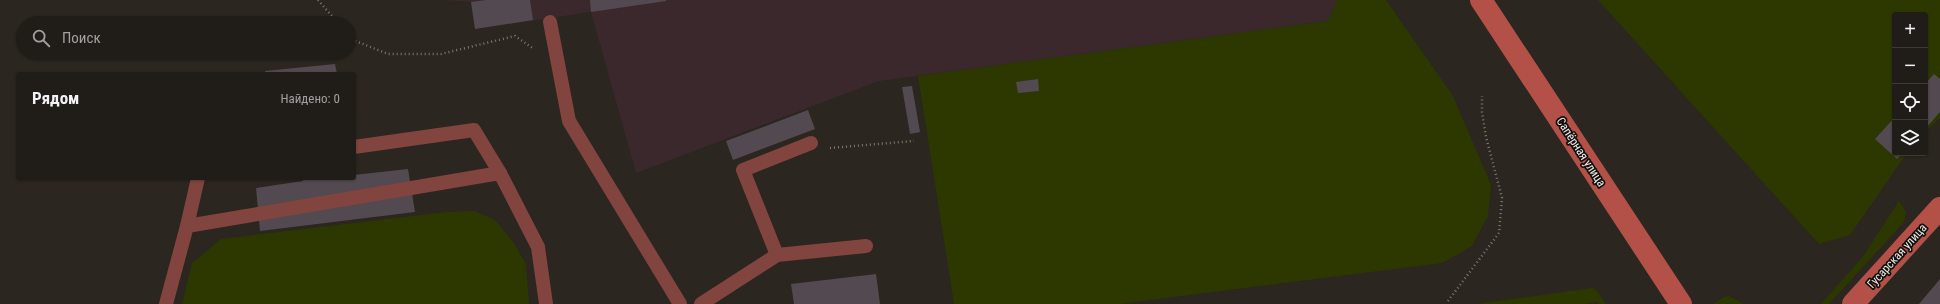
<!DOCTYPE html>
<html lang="ru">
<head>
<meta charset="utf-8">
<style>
  :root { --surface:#201c17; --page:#2d2924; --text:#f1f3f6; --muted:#a2a1a1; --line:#3d3a36 }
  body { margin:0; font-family:"Roboto Condensed",sans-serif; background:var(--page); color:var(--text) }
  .controls { position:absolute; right:12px; top:12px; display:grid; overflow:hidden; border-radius:4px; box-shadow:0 1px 3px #0004 }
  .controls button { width:36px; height:36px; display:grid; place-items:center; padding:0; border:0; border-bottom:1px solid var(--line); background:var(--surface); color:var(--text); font:20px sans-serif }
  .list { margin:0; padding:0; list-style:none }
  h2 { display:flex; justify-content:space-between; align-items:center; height:52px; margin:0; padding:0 16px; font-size:17px }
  h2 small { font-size:13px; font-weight:400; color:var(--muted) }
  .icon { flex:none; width:22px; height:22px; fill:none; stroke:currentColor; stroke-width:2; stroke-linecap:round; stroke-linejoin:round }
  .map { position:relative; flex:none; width:1940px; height:304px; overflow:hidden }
  .search { position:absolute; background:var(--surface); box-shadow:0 1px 3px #0004; left:16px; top:16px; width:340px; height:44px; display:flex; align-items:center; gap:10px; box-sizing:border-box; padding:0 14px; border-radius:22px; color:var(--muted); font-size:15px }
  .panel { position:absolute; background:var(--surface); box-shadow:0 1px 3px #0004; left:16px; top:72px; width:340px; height:108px; border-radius:4px }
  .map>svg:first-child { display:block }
  .industrial { fill:#3b282d }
  .green { fill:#2d3800 }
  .building { fill:#524a50 }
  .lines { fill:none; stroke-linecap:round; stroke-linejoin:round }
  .path { stroke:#7d7973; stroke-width:2.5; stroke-dasharray:1 3; stroke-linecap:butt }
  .lane { stroke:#81443e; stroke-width:14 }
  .secondary { stroke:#b35149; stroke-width:22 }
  .labels { text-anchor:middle; stroke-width:3.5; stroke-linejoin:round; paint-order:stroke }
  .street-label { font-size:12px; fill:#f0ede8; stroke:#110f0c }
</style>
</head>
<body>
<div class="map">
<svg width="1940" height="304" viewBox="0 0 1940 304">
  <rect width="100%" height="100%" fill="#2b261f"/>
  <polygon class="industrial" points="446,0 1337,0 1328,21 879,81 636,173 591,12 475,29 471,2"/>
  <g class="green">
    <polygon points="1337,0 1386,0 1453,96 1491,185 1488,216 1472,246 1442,263 1119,304 954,304 918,76 1328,21"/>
    <polygon points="1598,0 1940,0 1940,118 1925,132 1925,15 1895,15 1895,153 1907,153 1850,235 1819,244"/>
    <polygon points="1899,201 1906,212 1904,222 1829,304 1821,304 1862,258"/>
    <polygon points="475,211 495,220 514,243 526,264 529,304 182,304 192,263 221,239 446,212"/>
    <polygon points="1593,288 1597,291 1606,304 1599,304 1598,302 1584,304 1476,304"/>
    <polygon points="1729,296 1744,304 1713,304 1724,297"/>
  </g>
  <g class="building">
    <polygon points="486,0 530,0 533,20 475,29 471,2"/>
    <polygon points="590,0 666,0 666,1 591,12"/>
    <polygon points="335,64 337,74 265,74 265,71"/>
    <polygon points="1934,74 1940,79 1940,112 1925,129 1925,84"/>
    <polygon points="1038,79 1039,91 1018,93 1016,82"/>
    <polygon points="912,86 920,132 910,134 902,87"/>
    <polygon points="808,110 815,129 733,160 726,141"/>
    <polygon points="1895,117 1895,153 1903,153 1897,159 1875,139"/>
    <polygon points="408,169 415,212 260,231 256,188 303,181 302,178 354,178 354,175"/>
    <polygon points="876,274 880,304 794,304 791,284"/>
    <polygon points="1940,279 1940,304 1919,304"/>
  </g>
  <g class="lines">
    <g class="path">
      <polyline points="318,0 338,23"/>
      <polyline points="349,36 353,40 388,54 441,54 515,36 534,49"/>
      <polyline points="830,148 914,141"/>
      <polyline points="1448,301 1499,233 1502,198 1486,137 1482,112 1482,96"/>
    </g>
    <g class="lane">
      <polyline points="550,22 569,121 680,304"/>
      <polyline points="354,147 474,130 500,173"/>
      <polyline points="187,226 198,178"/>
      <polyline points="777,255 743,170 811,143"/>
      <polyline points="166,304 187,226 500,173 538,247 546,304"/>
      <polyline points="701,304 777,255 866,246"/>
    </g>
    <g class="secondary">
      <polyline points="1481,0 1681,304"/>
      <polyline points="1853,304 1940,208"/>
    </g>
  </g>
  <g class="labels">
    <g class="street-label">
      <text transform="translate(1581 152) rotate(57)" y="4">Сапёрная улица</text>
      <text transform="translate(1897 256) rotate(-48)" y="4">Гусарская улица</text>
    </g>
  </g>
</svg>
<div class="controls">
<button>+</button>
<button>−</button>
<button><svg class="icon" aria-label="locate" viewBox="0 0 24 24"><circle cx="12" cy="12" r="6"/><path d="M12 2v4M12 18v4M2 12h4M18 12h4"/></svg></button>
<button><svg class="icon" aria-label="layers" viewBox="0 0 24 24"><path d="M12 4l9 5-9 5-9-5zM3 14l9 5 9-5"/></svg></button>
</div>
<div class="search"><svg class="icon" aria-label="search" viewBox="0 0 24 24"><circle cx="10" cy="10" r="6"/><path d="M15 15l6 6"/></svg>Поиск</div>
<section class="panel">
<h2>Рядом<small>Найдено: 0</small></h2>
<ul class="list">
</ul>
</section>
</div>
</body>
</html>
